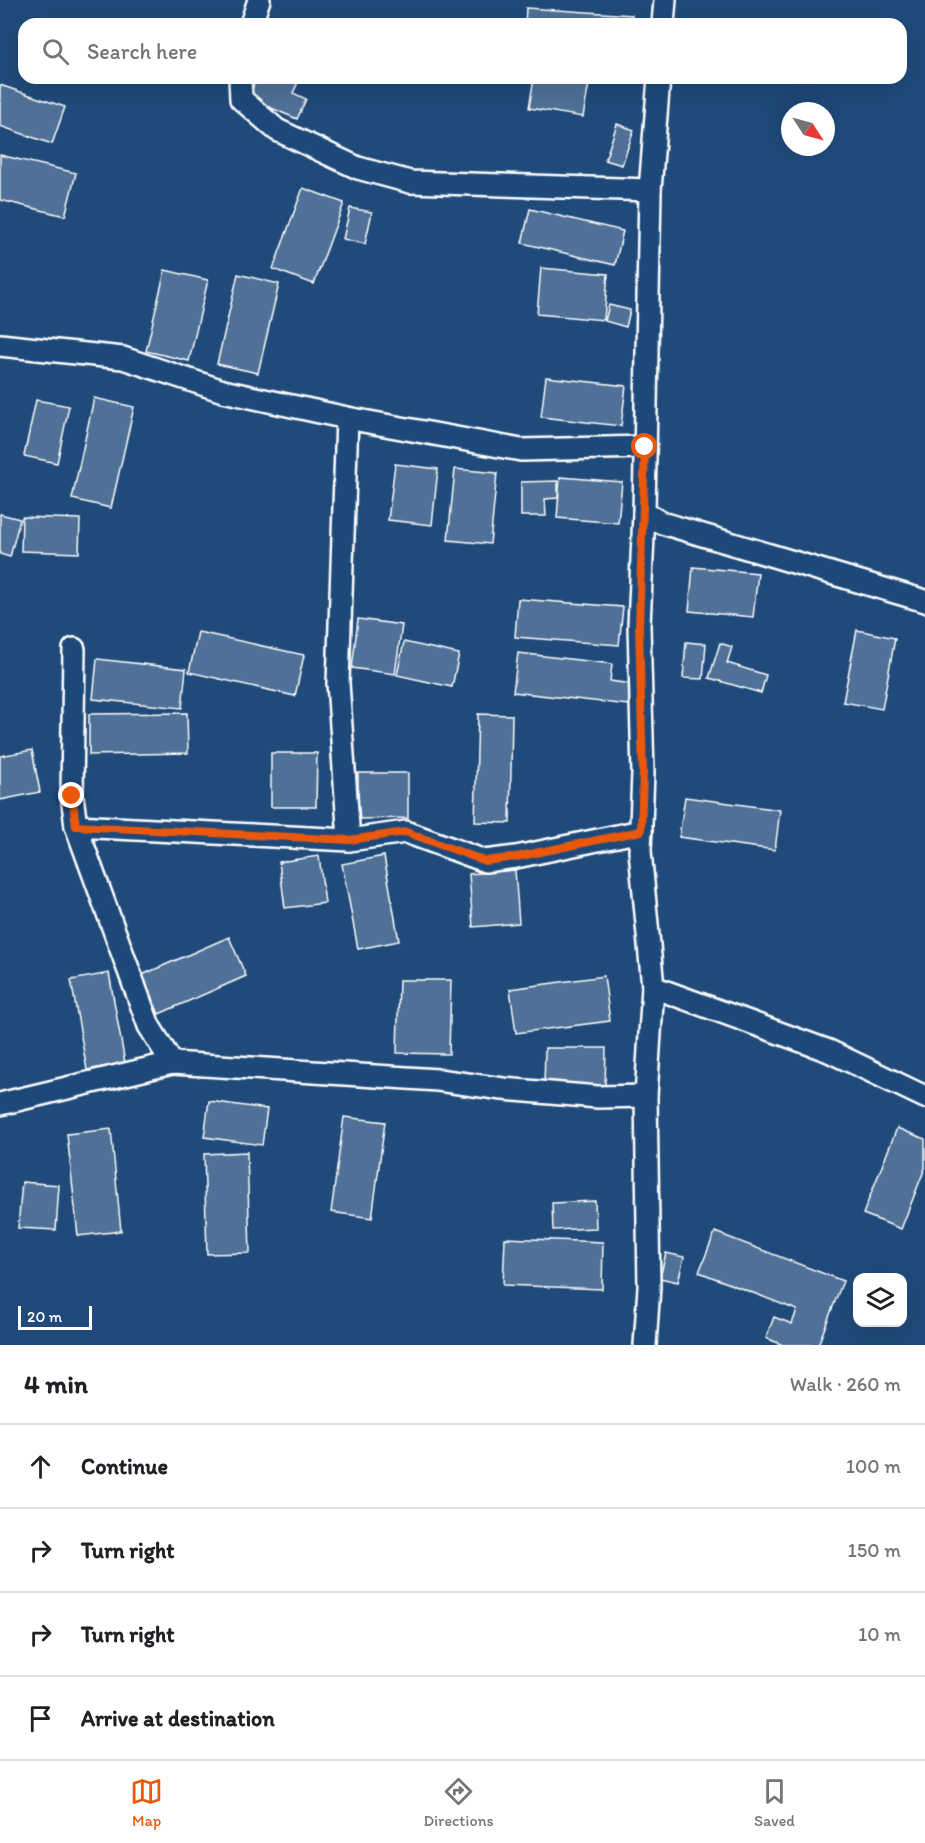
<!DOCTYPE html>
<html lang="en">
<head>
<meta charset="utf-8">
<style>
  :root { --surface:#fff; --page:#f6f6f6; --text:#202124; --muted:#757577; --line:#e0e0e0; --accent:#ea580c }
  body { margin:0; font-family:Itim,sans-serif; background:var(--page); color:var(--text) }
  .controls { position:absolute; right:18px; bottom:18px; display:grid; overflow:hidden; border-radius:12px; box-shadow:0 6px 24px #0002 }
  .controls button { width:54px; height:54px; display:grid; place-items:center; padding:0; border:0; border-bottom:2px solid var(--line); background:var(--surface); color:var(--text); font:30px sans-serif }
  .compass { position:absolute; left:781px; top:102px; width:54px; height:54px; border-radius:50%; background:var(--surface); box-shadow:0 6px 24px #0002; rotate:126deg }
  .scale { position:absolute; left:18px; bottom:15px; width:74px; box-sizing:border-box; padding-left:6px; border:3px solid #fff; border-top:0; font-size:16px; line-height:21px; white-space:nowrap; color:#fff; -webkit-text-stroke:4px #1f4a7a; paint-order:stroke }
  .stop { position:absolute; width:18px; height:18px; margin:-14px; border:4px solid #ea580c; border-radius:50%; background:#fff }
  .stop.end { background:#ea580c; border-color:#fff; box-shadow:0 2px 6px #0008 }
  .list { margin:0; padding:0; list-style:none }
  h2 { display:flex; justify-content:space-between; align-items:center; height:78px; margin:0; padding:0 24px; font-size:26px }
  h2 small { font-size:20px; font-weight:400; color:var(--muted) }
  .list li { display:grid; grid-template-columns:39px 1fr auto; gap:18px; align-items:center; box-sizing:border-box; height:84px; padding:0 24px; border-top:2px solid var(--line) }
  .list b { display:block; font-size:22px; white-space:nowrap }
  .list em { font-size:20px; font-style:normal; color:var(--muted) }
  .icon { flex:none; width:33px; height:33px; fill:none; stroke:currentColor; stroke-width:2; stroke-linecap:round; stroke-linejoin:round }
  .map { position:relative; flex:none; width:925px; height:1345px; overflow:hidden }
  .search { position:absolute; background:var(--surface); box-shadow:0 6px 24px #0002; left:18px; right:18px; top:18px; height:66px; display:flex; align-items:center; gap:15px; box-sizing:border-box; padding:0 21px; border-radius:18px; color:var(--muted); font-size:22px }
  .sheet { height:414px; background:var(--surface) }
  nav { display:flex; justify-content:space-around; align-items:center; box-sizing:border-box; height:84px; border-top:2px solid var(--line); background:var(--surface); font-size:16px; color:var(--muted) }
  nav a { display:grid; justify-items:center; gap:3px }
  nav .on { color:var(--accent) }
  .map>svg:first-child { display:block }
  .building { fill:#507197; stroke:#fff; stroke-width:1.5 }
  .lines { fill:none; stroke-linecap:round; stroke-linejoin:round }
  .minor-casing { stroke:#fff; stroke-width:26 }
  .minor { stroke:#1f4a7a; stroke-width:21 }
  .route { stroke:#ea580c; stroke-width:8 }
</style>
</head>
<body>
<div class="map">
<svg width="925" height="1345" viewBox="0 0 925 1345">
  <rect width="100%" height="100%" fill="#1f4a7a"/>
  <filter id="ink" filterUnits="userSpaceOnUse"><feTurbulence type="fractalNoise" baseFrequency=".0167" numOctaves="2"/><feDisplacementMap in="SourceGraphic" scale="12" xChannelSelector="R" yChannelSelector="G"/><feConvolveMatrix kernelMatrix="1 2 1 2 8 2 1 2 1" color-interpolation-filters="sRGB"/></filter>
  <g filter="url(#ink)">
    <g class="building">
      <polygon points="526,8 632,15 631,24 525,24"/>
      <polygon points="257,78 280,78 290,82 292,78 300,78 293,93 306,99 297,119 248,98"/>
      <polygon points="534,78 590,78 583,117 529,108"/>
      <polygon points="0,85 65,107 52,144 0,126"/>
      <polygon points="617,124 634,130 622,165 605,160"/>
      <polygon points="0,155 76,173 65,216 0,200"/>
      <polygon points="303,188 344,203 314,284 273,269"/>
      <polygon points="350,208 372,212 365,244 343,239"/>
      <polygon points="530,209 623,231 615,265 522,243"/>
      <polygon points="541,268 608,274 604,320 537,314"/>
      <polygon points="165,270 208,280 189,361 146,351"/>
      <polygon points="238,274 279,284 258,373 217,364"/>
      <polygon points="609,305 630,310 626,327 605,321"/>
      <polygon points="546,377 626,386 621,426 541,417"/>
      <polygon points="94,398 134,407 111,508 72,499"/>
      <polygon points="36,400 69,406 57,463 24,456"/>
      <polygon points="395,464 438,469 432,525 388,520"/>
      <polygon points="455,469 497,473 490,544 448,540"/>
      <polygon points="560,477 622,482 618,523 557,518"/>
      <polygon points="558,481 558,498 545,499 546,516 521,516 521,482"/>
      <polygon points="0,514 20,519 10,557 0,554"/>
      <polygon points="22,517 80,519 79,553 21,551"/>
      <polygon points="693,567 758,573 753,617 689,611"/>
      <polygon points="518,599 623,607 619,645 515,637"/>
      <polygon points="358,619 402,625 395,674 352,668"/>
      <polygon points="857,630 895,638 882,709 843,702"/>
      <polygon points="198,632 304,655 295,696 189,672"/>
      <polygon points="404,642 459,654 452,687 397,675"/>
      <polygon points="686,642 706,644 703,679 683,678"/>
      <polygon points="720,643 732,647 727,663 766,675 761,693 709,678"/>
      <polygon points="518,653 612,664 610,681 631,684 628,705 513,692"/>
      <polygon points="97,659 186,669 182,708 93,699"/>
      <polygon points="187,713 188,753 89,755 89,714"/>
      <polygon points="478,714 512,715 510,823 475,822"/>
      <polygon points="32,750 40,792 0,800 0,756"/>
      <polygon points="271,753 317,753 316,807 271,807"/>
      <polygon points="358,773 408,773 408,818 358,819"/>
      <polygon points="685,797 780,810 775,850 679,837"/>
      <polygon points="319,856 325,903 285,908 279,862"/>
      <polygon points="384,856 399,941 358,949 342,864"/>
      <polygon points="515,870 519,923 473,927 469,874"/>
      <polygon points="229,937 246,976 159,1014 142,975"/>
      <polygon points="109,973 125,1063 87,1070 71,980"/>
      <polygon points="604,976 610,1021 516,1033 510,989"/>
      <polygon points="399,980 451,980 449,1054 397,1053"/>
      <polygon points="545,1048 606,1048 605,1088 544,1087"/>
      <polygon points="209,1101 267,1109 262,1145 204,1137"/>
      <polygon points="344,1117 385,1122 372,1218 331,1212"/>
      <polygon points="897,1128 925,1139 925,1168 901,1229 863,1214"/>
      <polygon points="111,1129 121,1231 78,1236 67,1134"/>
      <polygon points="247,1152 250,1253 207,1254 204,1154"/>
      <polygon points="22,1182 59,1185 56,1230 18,1228"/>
      <polygon points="595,1201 596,1228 553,1230 552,1203"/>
      <polygon points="715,1232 843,1281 818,1345 783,1345 766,1338 774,1317 792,1324 797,1310 699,1272"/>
      <polygon points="505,1238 603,1242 602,1289 503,1285"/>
      <polygon points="666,1253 684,1257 678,1282 660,1278"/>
    </g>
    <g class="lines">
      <g class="minor-casing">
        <g id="minor">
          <polyline points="251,24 259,0"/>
          <polyline points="663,24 665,0"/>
          <polyline points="240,78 241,99 277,130 358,168 410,182 650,190"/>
          <polyline points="0,345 123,358 223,391 347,418 521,450 645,447"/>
          <polyline points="347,418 338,683 349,840"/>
          <polyline points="644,513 662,523 925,601"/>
          <polyline points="74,649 72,796 76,826 149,1026 172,1063"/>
          <polyline points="76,826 349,840 406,832 485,861 516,857 641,831"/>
          <polyline points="653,987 829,1051 925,1097"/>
          <polyline points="0,1104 172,1063 438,1080 503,1089 598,1097 646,1096"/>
          <polyline points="645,1345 649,1287 646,1096 653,987 640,851 643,773 639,626 644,513 650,190 659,78"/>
        </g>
      </g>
      <use href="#minor" class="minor"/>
    </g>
  </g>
  <g class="lines" filter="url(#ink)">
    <polyline class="route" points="72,796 76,826 349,840 406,832 485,861 516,857 641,831 643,773 639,626 645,447"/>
  </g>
</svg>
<div class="controls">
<button><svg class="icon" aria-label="layers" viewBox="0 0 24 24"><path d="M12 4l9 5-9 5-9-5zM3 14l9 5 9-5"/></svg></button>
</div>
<svg class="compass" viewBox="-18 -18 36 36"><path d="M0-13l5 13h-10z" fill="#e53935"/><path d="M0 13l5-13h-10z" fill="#757577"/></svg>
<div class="scale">20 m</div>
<div class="stop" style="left:645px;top:447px"></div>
<div class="stop end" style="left:72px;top:796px"></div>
<div class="search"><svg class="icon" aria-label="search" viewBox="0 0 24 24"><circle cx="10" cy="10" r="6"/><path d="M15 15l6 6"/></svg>Search here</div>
</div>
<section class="sheet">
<h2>4 min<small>Walk · 260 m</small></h2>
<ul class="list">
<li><svg class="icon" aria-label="ahead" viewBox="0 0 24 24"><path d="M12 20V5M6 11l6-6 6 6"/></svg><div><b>Continue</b></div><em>100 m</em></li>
<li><svg class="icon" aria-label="right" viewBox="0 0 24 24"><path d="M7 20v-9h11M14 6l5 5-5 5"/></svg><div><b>Turn right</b></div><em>150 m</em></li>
<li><svg class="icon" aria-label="right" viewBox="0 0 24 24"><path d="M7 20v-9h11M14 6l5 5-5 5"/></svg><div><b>Turn right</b></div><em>10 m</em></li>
<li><svg class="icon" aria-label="arrive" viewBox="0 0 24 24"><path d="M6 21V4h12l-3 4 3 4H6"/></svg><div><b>Arrive at destination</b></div></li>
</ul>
</section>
<nav>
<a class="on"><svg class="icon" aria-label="map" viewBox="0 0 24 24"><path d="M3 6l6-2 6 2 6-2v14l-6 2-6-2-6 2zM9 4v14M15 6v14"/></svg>Map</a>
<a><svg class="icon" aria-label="directions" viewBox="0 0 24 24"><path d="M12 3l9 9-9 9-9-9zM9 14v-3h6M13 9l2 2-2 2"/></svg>Directions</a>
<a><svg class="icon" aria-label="saved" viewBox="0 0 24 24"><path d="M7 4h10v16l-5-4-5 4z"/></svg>Saved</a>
</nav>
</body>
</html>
